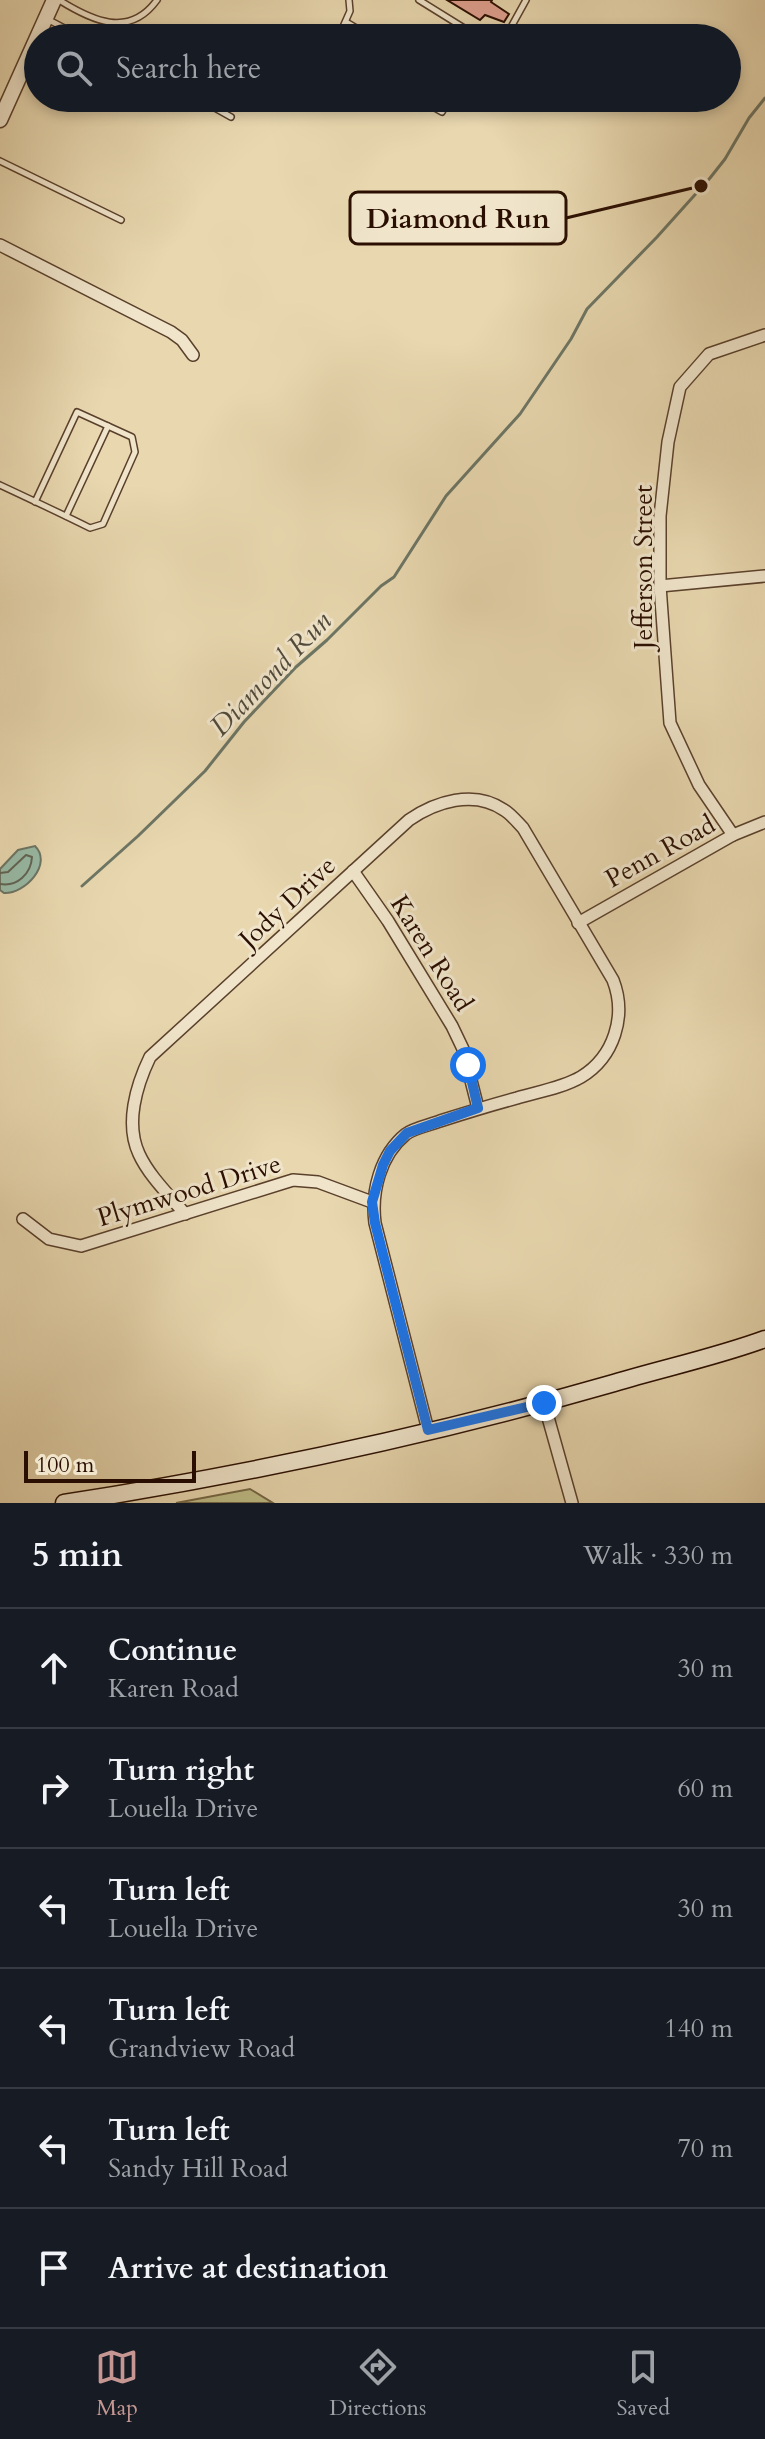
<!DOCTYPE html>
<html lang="en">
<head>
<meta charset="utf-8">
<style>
  :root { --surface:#171b24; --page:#20242c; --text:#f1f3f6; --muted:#9ea1a6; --line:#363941; --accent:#c59692 }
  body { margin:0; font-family:Cardo,serif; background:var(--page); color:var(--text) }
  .scale { position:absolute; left:24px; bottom:20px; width:172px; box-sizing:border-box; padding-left:8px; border:4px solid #2a0e01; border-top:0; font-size:22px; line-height:28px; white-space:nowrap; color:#2a0e01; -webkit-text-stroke:6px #f0e5cb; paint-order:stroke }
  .stop { position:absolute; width:24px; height:24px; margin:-18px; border:6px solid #1a73e8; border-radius:50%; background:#fff }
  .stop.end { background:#1a73e8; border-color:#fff; box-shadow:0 2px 8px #0008 }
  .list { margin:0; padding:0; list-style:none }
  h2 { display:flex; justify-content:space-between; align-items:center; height:104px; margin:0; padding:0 32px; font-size:34px }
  h2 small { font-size:26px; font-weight:400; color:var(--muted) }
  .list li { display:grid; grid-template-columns:52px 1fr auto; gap:24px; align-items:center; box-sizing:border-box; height:120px; padding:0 32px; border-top:2px solid var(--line) }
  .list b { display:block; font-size:30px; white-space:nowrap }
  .list p { margin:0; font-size:26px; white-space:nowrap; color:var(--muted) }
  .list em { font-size:26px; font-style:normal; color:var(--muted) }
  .icon { flex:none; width:44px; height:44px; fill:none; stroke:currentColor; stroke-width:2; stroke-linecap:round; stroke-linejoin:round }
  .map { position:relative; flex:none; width:765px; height:1503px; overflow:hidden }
  .search { position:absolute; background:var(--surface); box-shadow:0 4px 12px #0003; left:24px; right:24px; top:24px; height:88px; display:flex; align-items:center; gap:20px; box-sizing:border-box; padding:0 28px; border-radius:44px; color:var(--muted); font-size:30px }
  .sheet { height:824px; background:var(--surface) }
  nav { display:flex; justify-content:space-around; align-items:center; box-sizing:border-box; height:112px; border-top:2px solid var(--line); background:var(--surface); font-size:22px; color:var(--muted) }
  nav a { display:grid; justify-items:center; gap:4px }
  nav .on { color:var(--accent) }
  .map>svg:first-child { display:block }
  .green { fill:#bdbc86; stroke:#746544; stroke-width:2 }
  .water { fill:#98baa6; stroke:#6c7564; stroke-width:2 }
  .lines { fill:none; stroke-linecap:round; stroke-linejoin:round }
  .shore { stroke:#616454; stroke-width:2 }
  .stream { stroke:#6c7564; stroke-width:3 }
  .building { fill:#e1a191; stroke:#2a0e01; stroke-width:2 }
  .service-casing { stroke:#5a402c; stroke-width:8 }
  .minor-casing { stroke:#5a402c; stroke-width:14 }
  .tertiary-casing { stroke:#5a402c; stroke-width:17 }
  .secondary-casing { stroke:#2a0e01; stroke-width:19 }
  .service { stroke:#f0e5cb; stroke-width:5 }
  .minor { stroke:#f0e5cb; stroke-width:11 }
  .tertiary { stroke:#f0e5cb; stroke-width:14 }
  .secondary { stroke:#f0e5cb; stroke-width:16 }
  .route { stroke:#1a73e8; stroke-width:10 }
  .labels { text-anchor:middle; stroke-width:6; stroke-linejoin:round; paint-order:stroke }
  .street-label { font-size:26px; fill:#2a0e01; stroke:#f0e5cb }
  .water-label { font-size:28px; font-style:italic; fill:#504a3b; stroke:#f0e5cb }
  .leader { fill:none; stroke:#2a0e01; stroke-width:3 }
  .callout-dot { fill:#2a0e01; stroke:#f0e5cb; stroke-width:3 }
  .callout { fill:#f0e5cb; stroke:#2a0e01; stroke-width:3 }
  .callout-label { font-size:28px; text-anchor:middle; font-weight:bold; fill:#2a0e01 }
</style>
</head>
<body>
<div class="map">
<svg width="765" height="1503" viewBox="0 0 765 1503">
  <rect width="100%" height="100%" fill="#e8d7af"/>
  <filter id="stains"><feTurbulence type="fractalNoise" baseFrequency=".0025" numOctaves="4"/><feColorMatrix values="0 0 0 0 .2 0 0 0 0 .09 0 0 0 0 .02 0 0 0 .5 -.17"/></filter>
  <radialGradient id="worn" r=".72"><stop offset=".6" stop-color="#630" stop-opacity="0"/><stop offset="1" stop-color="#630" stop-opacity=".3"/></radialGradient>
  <polygon class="green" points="250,1489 273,1503 176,1503"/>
  <path class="water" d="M35,846C53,864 25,894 4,893L0,890V869L18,850Z"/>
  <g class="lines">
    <path class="shore" d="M0,873L8,872L26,855L32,857C31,874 17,887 0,884"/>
    <polyline class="stream" points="82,886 138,836 205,771 244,722 296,667 327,640 381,586 394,577 446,496 520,414 571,339 587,309 657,237 710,178 725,159 749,118 765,98"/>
  </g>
  <polygon class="building" points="447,0 492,0 491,2 509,14 504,22 485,15 480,20"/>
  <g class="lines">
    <g class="service-casing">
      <g id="service">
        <path d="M59,0C91,20 129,39 157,0"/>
        <polyline points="419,0 477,36 503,38"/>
        <polyline points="49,20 83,38"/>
        <polyline points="346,22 373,38"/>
        <polyline points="338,38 350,11 349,0"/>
        <polyline points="505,38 526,0"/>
        <polyline points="197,98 231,117"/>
        <polyline points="417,98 442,112 450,98"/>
        <polyline points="0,161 121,220"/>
        <path d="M0,485C30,499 60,513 90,528L103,524L135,452L132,437L77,412L35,502"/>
        <polyline points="66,516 108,426"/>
      </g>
    </g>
    <g class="minor-casing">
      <g id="minor">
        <polyline points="0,245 171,332 182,340 193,355"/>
        <polyline points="660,586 765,576"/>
        <polyline points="733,835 699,785 670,723 660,586 660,516 668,442 680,387 709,354 765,335"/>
        <polyline points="353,871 388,921 452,1026 463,1049 478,1108"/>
        <polyline points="578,923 733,835 765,822"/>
        <path d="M185,1214C170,1196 149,1176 139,1154C125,1124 136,1086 150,1057L409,820C435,802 474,789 504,810C511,814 517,822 523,828L613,980C627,1016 614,1057 581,1077C562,1088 537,1092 517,1098C491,1105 465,1113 440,1121C430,1125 414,1128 406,1134C380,1155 371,1192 375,1223L428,1430"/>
        <polyline points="23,1219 49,1239 81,1246 293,1180 318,1182 372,1202"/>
        <polyline points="544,1403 572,1503"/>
      </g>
    </g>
    <g class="tertiary-casing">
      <polyline id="tertiary" points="0,120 54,0"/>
    </g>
    <g class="secondary-casing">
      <path id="secondary" d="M64,1503C249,1474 433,1435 614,1383C664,1368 716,1357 765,1339"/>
    </g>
    <use href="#service" class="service"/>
    <use href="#minor" class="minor"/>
    <use href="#tertiary" class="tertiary"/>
    <use href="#secondary" class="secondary"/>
  </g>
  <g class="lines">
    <polyline class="route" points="468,1065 478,1108 407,1133 390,1151 383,1165 372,1202 375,1223 428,1430 544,1403"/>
  </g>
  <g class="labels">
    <g class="street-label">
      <text transform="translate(643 567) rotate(-90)" y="9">Jefferson Street</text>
      <text transform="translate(660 851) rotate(-29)" y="9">Penn Road</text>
      <text transform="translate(287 902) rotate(-43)" y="9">Jody Drive</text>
      <text transform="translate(432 953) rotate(58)" y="9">Karen Road</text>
      <text transform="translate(189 1190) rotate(-17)" y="9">Plymwood Drive</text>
    </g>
    <g class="water-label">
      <text transform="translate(270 673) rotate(-46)" y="10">Diamond Run</text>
    </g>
  </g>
  <path class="leader" d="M701 186L566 218"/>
  <circle class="callout-dot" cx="701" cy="186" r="8"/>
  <rect class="callout" x="350" y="192" width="216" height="52" rx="8"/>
  <g class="callout-label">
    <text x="458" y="228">Diamond Run</text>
  </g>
  <rect width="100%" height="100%" filter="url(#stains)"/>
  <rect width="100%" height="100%" fill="url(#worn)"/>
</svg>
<div class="scale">100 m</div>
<div class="stop" style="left:468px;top:1065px"></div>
<div class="stop end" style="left:544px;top:1403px"></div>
<div class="search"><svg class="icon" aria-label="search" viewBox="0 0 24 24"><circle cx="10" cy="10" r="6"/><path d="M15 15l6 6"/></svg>Search here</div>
</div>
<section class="sheet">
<h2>5 min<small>Walk · 330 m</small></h2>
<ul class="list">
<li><svg class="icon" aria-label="ahead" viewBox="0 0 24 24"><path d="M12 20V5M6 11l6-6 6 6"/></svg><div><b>Continue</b><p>Karen Road</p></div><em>30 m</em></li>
<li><svg class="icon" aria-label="right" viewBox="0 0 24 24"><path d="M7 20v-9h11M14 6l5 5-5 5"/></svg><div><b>Turn right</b><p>Louella Drive</p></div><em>60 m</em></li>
<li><svg class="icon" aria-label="left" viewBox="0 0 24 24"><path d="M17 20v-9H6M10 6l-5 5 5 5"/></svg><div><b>Turn left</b><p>Louella Drive</p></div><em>30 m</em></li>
<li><svg class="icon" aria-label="left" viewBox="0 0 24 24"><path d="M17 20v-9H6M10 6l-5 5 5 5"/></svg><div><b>Turn left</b><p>Grandview Road</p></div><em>140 m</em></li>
<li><svg class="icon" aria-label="left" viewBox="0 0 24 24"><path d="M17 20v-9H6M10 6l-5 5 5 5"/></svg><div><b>Turn left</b><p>Sandy Hill Road</p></div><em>70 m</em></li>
<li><svg class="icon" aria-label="arrive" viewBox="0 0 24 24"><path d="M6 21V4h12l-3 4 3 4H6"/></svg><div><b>Arrive at destination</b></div></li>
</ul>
</section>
<nav>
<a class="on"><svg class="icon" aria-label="map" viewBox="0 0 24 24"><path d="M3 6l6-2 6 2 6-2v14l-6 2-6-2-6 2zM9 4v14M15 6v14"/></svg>Map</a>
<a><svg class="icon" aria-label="directions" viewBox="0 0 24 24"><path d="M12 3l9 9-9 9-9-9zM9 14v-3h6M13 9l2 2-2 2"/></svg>Directions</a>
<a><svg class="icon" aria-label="saved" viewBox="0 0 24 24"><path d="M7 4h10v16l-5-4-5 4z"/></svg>Saved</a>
</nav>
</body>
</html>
